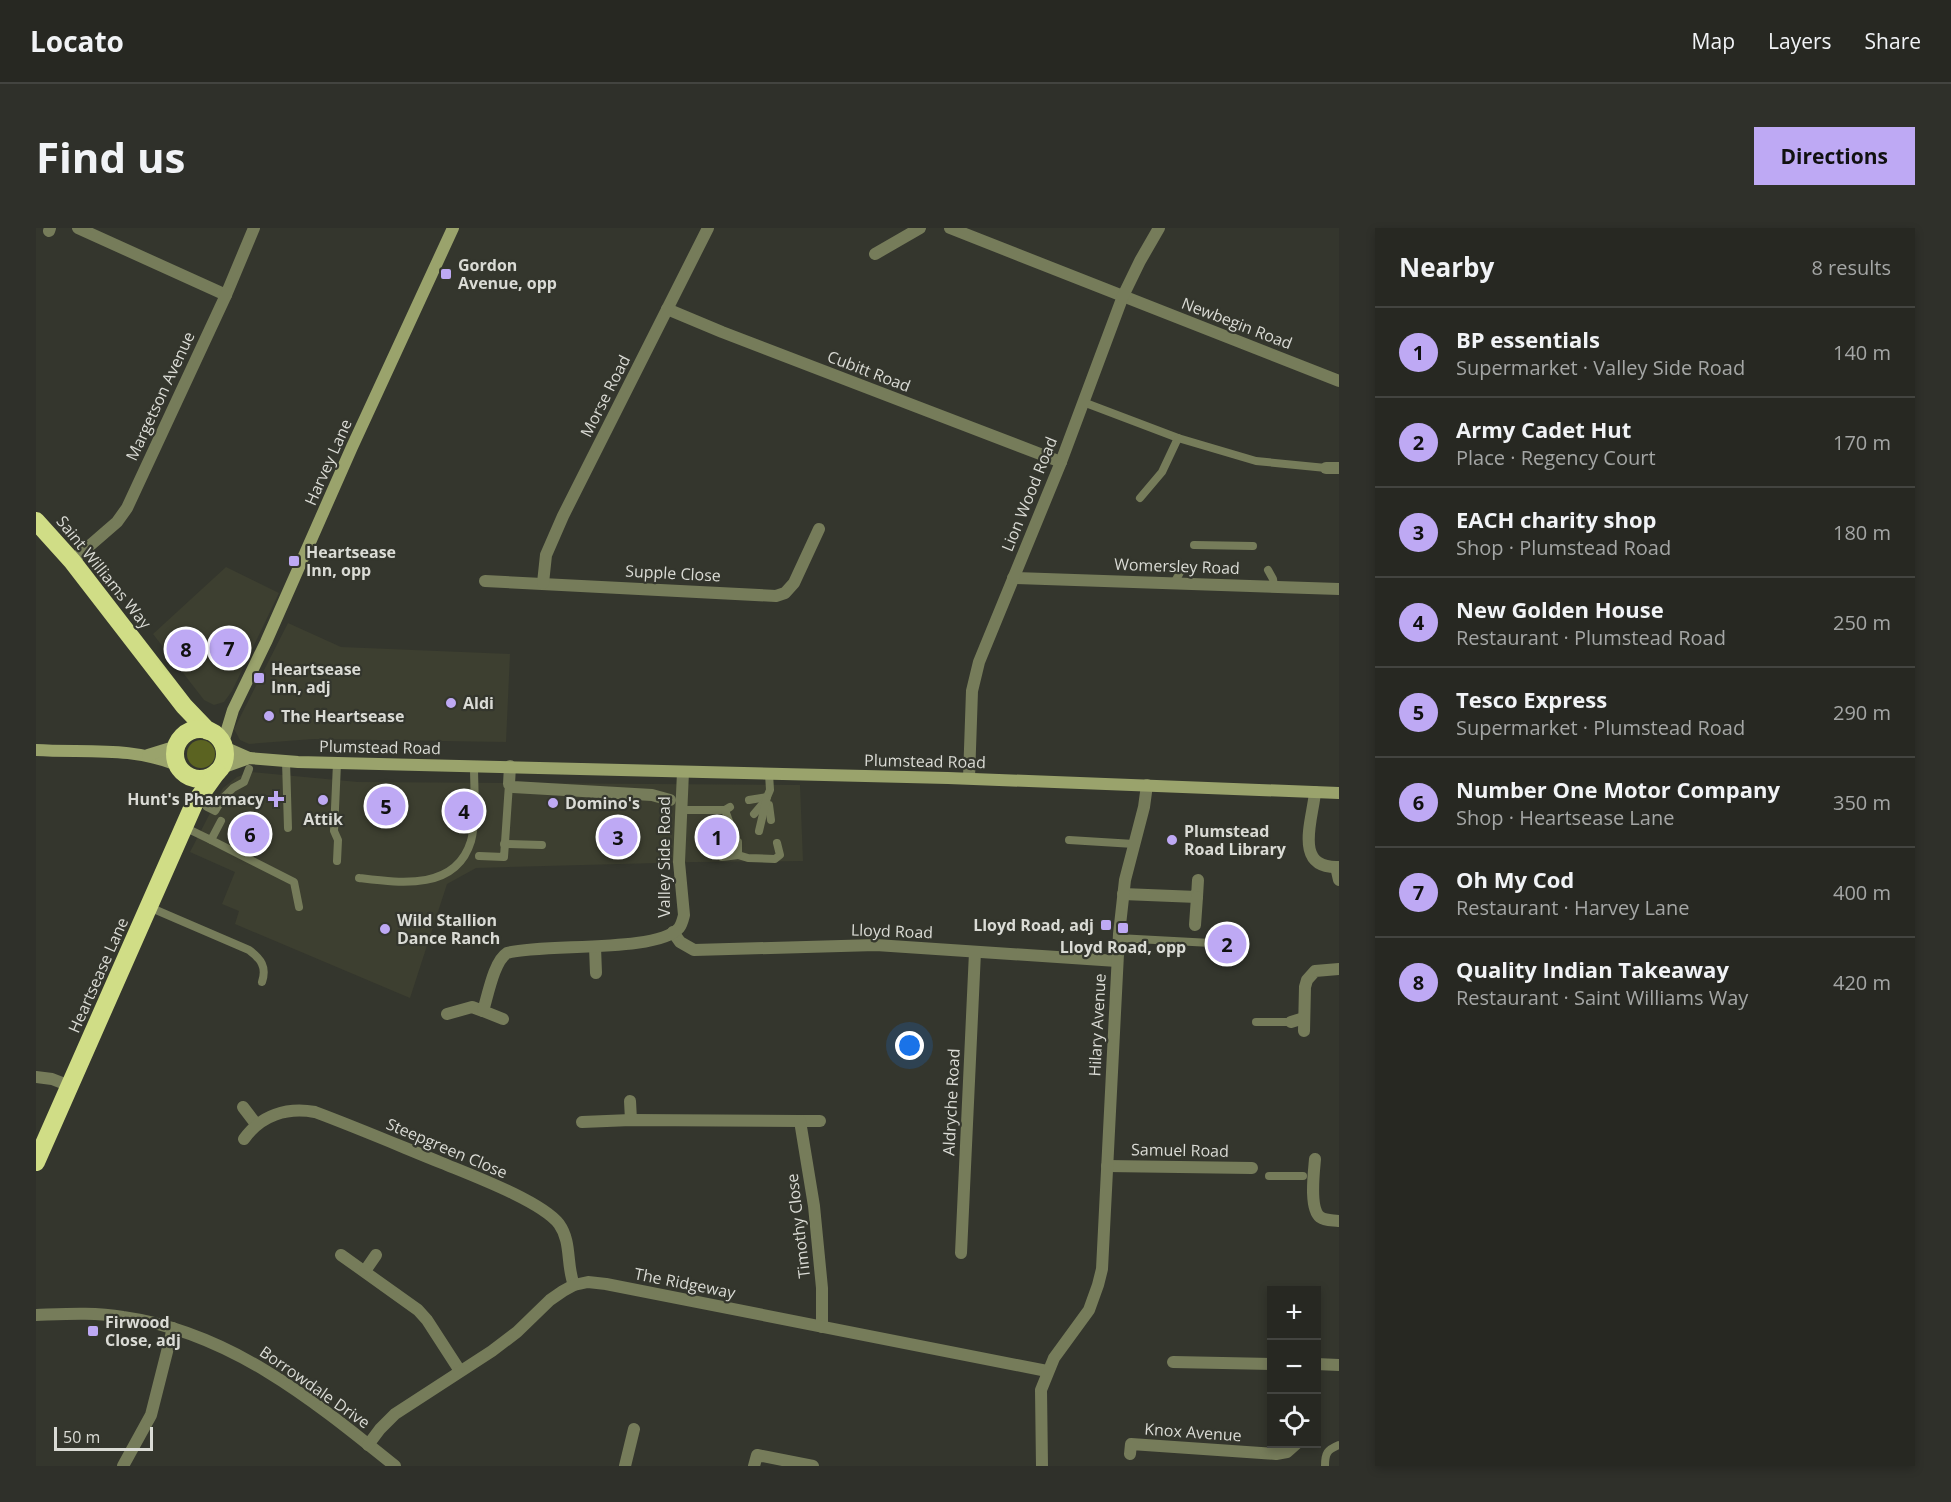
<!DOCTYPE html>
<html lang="en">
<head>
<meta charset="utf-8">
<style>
  :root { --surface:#272822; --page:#2f302a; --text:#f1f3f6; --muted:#a4a6a5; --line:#434440; --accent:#bea9f4 }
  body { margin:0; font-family:"Open Sans",sans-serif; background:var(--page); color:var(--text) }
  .controls { position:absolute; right:18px; bottom:18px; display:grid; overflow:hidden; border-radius:0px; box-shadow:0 3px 9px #0003 }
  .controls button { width:54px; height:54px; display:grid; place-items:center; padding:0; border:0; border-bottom:2px solid var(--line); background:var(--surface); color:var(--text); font:30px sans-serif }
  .scale { position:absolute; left:18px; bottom:15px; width:99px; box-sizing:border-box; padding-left:6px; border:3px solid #dadbd5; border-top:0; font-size:16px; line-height:21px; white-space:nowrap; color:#dadbd5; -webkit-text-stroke:4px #34362d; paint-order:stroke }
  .you { position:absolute; left:874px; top:818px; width:21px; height:21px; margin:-15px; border:4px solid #fff; border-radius:50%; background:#1a73e8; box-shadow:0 0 0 9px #1a73e833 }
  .badge { display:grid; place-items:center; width:39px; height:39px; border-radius:50%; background:var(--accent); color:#111; font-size:20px; font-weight:700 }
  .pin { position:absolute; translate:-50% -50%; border:3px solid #fff; box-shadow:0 2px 6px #0006 }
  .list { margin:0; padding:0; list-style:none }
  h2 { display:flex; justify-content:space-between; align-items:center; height:78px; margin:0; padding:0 24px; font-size:26px }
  h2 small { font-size:20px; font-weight:400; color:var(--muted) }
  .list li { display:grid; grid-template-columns:39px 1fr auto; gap:18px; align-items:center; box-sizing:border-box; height:90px; padding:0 24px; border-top:2px solid var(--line) }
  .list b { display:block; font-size:22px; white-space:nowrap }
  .list p { margin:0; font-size:20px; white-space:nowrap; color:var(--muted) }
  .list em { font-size:20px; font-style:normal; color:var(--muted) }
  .icon { flex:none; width:33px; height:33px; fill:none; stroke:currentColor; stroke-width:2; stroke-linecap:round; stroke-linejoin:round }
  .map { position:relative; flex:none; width:1303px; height:1238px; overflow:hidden; border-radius:0px }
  header { display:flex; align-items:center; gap:36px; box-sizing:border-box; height:84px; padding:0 30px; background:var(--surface); border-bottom:2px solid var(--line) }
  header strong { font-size:28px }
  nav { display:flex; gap:33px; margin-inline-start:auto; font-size:21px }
  .intro { display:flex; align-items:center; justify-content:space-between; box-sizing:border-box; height:144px; padding:0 36px }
  h1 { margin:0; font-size:42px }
  .button { padding:15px 27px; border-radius:0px; background:var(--accent); color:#111; font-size:21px; font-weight:700 }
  main { display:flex; gap:36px; padding:0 36px }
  aside { flex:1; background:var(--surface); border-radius:0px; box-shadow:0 3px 9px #0003 }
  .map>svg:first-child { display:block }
  .built { fill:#3d3f30 }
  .green { fill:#5b6321 }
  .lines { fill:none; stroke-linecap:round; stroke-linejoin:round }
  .lane { stroke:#767c5a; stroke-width:8 }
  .street { stroke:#767c5a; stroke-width:12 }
  .secondary { stroke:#9aa36c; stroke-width:12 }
  .highway { stroke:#d0dd86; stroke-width:18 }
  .poi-dot { fill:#bea9f4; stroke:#34362d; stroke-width:2 }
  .labels { text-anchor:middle; stroke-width:4.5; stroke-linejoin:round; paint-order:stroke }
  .poi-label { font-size:16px; font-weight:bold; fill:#dadbd5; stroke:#34362d; text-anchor:start }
  .street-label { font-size:16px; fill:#dadbd5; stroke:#34362d }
</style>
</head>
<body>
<header>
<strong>Locato</strong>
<nav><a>Map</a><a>Layers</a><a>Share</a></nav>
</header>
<div class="intro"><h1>Find us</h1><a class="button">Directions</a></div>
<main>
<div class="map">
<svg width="1303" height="1238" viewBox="0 0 1303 1238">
  <rect width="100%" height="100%" fill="#34362d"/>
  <g class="built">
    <polygon points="190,339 243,365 196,463 188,474 178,477 168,472 117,406"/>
    <polygon points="252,395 305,419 474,426 470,514 277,511 213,516 204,512 198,501"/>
    <polygon points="215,544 322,554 764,557 767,633 659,634 440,640 411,656 374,770 199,696 203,683 186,676 199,644 154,624 187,560 201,549"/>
  </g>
  <circle class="green" cx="165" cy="526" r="14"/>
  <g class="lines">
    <g class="lane">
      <polyline points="1047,174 1142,210 1126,244 1104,270"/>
      <polyline points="1142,210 1220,233 1290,240"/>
      <polyline points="1158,317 1217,318"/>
      <polyline points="1232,342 1237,351 1238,358"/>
      <polyline points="1138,355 1146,341"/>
      <polyline points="250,533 252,600"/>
      <polyline points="301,535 298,603 302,612 301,633"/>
      <polyline points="713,572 731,569 734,562 733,546"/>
      <polyline points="733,577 735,592"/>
      <polyline points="171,579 179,583 187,570 197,560 208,554 213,541"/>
      <polyline points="647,582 689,582 694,579"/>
      <polyline points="689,582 693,593"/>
      <polyline points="718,586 729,573"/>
      <polyline points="148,599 175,612 185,593"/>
      <polyline points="723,603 731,569"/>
      <polyline points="175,612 258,654 263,679"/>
      <polyline points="1033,612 1098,616"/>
      <polyline points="468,616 506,617"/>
      <polyline points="702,627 712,630 739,631 744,627 741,615"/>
      <polyline points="443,628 468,629 473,556"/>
      <polyline points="686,629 702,627 702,614"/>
      <path d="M323,650C364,655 420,663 435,613C441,590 438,562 438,538"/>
      <path d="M113,679L213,722C225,731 231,739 226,754"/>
      <polyline points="1082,710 1175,715"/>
      <polyline points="1220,794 1255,794"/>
      <polyline points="1233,948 1267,948"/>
      <path d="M1289,1238C1289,1225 1291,1222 1303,1217"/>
    </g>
    <g class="street">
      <polyline points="42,0 190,67"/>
      <polyline points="914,0 1303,153"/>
      <polyline points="13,3 14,0"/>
      <polyline points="839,26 884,0"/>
      <polyline points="631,81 686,104 1025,234"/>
      <polyline points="1290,240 1303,240"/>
      <polyline points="36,333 81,294 91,280 190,67 218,0"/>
      <polyline points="977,350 1303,361"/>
      <polyline points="449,353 740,368 749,365 758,355 783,301"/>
      <polyline points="507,355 510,327 527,288 672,0"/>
      <polyline points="474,538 473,556 477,559 616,567 634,572"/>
      <polyline points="933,550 936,463 943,434 1025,234 1087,68 1104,33 1123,0"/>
      <path d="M1279,564C1277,591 1256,641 1303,639"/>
      <polyline points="1300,639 1303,652"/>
      <polyline points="1087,666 1161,669 1162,652"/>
      <polyline points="1159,697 1161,669"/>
      <polyline points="637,704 644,714 658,722 840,717 1081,733"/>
      <polyline points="559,719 560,745"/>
      <polyline points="411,786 436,779 447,783"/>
      <path d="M467,791L447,783C452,767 458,733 471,725C507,715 622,725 643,700C646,696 647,691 648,687L643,634L647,544"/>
      <polyline points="1255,794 1268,790"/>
      <polyline points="1268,803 1269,759 1271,752 1279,743 1303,741"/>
      <polyline points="0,849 16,851 34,858"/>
      <polyline points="594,873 595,892"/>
      <polyline points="207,879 220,896"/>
      <polyline points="764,893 784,893"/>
      <polyline points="546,894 595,892 764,893 778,978 786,1060 786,1099"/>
      <path d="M208,911C225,887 251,879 279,884C322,900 364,918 406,935C435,947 505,973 523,996C536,1014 530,1037 538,1057"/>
      <path d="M1279,931C1278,944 1273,980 1284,989C1289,993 1297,992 1303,993"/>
      <polyline points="1071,938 1216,940"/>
      <polyline points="925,1025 939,724"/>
      <polyline points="305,1027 382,1082 391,1092 424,1143"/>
      <polyline points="329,1043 340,1027"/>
      <path d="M0,1087C29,1086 58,1084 87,1089C194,1104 277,1172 359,1238"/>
      <polyline points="1137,1134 1236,1136"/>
      <polyline points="1280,1136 1303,1137"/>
      <polyline points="332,1217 344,1201 359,1186 456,1123 481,1104 514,1072 527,1063 538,1057 552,1054 570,1056 1011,1143"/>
      <polyline points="1094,1226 1095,1216 1240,1226 1251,1224 1260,1216"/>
      <polyline points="87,1238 115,1187 137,1100"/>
      <polyline points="589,1238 598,1201"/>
      <polyline points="718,1238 721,1227 777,1238"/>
      <polyline points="1006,1238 1005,1162 1018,1130 1053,1082 1062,1057 1066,1041 1083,706 1089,652 1108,579 1111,557"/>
    </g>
    <g class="secondary">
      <polyline points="187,515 197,482 230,414 316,219 417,0"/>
      <polyline points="188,519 213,530"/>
      <path d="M0,522C48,525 98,518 143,538"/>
      <polyline points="112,527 141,518"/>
      <polyline points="185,540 213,530 262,534 912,550 1303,565"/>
    </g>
    <g class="highway">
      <polyline points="0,293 36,333 148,478 172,503"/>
      <circle cx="164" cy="526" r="25"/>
      <polyline points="0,934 158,576 181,544"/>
    </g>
  </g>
  <g class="poi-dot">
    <rect x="404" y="40" width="12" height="12" rx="3"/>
    <rect x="252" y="327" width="12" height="12" rx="3"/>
    <rect x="217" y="444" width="12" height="12" rx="3"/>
    <circle cx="415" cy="475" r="6"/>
    <circle cx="233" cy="488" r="6"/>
    <path d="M237 562h6v6h6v6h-6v6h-6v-6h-6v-6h6z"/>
    <circle cx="287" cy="572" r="6"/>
    <circle cx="517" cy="575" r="6"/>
    <circle cx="1136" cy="612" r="6"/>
    <rect x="1064" y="691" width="12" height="12" rx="3"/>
    <rect x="1081" y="694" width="12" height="12" rx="3"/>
    <circle cx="349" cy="701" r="6"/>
    <rect x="51" y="1097" width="12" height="12" rx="3"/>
  </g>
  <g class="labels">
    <g class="poi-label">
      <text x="422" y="43">Gordon<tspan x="422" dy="18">Avenue, opp</tspan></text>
      <text x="270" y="330">Heartsease<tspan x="270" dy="18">Inn, opp</tspan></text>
      <text x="235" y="447">Heartsease<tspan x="235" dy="18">Inn, adj</tspan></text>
      <text x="427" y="481">Aldi</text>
      <text x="245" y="494">The Heartsease</text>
      <text x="228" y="577" text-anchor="end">Hunt's Pharmacy</text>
      <text x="529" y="581">Domino's</text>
      <text x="287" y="597" text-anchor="middle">Attik</text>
      <text x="1148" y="609">Plumstead<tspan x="1148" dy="18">Road Library</tspan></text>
      <text x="361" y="698">Wild Stallion<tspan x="361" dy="18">Dance Ranch</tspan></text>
      <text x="1058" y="703" text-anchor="end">Lloyd Road, adj</text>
      <text x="1087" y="725" text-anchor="middle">Lloyd Road, opp</text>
      <text x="69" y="1100">Firwood<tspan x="69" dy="18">Close, adj</tspan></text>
    </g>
    <g class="street-label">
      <text transform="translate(1201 95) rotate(21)" y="6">Newbegin Road</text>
      <text transform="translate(833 143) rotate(21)" y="6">Cubitt Road</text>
      <text transform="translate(124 168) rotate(-65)" y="6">Margetson Avenue</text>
      <text transform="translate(569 168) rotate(-63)" y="6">Morse Road</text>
      <text transform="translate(292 234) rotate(-66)" y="6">Harvey Lane</text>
      <text transform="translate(993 266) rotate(-68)" y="6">Lion Wood Road</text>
      <text transform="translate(1141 338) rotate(2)" y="6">Womersley Road</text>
      <text transform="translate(68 344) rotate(51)" y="6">Saint Williams Way</text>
      <text transform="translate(637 345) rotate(3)" y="6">Supple Close</text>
      <text transform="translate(344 519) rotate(1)" y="6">Plumstead Road</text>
      <text transform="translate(889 533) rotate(1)" y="6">Plumstead Road</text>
      <text transform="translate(628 629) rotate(-90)" y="6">Valley Side Road</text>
      <text transform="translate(856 703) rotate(2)" y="6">Lloyd Road</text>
      <text transform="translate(62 747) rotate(-66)" y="6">Heartsease Lane</text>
      <text transform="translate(1061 797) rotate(-87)" y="6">Hilary Avenue</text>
      <text transform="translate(915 874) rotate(-87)" y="6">Aldryche Road</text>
      <text transform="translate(411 920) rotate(23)" y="6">Steepgreen Close</text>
      <text transform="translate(1144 922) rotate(1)" y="6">Samuel Road</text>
      <text transform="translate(762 998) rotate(-97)" y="6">Timothy Close</text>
      <text transform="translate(649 1055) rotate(11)" y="6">The Ridgeway</text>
      <text transform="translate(279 1159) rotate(35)" y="6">Borrowdale Drive</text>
      <text transform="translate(1157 1204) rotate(4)" y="6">Knox Avenue</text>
    </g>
  </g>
</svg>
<div class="controls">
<button>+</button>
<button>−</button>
<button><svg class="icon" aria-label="locate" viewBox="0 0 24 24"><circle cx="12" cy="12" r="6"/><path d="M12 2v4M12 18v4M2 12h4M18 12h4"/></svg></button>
</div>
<div class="scale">50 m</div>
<div class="you"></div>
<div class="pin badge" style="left:681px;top:609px">1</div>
<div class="pin badge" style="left:1191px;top:716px">2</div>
<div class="pin badge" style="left:582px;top:609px">3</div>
<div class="pin badge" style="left:428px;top:583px">4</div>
<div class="pin badge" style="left:350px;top:578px">5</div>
<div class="pin badge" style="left:214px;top:606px">6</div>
<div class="pin badge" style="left:193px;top:420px">7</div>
<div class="pin badge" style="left:150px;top:421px">8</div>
</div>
<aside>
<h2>Nearby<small>8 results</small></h2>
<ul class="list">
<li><span class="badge">1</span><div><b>BP essentials</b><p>Supermarket · Valley Side Road</p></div><em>140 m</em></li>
<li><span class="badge">2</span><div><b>Army Cadet Hut</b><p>Place · Regency Court</p></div><em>170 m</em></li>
<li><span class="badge">3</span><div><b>EACH charity shop</b><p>Shop · Plumstead Road</p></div><em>180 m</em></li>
<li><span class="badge">4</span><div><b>New Golden House</b><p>Restaurant · Plumstead Road</p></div><em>250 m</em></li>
<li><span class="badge">5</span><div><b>Tesco Express</b><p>Supermarket · Plumstead Road</p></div><em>290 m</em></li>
<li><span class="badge">6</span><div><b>Number One Motor Company</b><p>Shop · Heartsease Lane</p></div><em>350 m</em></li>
<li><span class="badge">7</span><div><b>Oh My Cod</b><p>Restaurant · Harvey Lane</p></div><em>400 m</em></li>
<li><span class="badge">8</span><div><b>Quality Indian Takeaway</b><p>Restaurant · Saint Williams Way</p></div><em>420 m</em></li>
</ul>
</aside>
</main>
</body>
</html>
